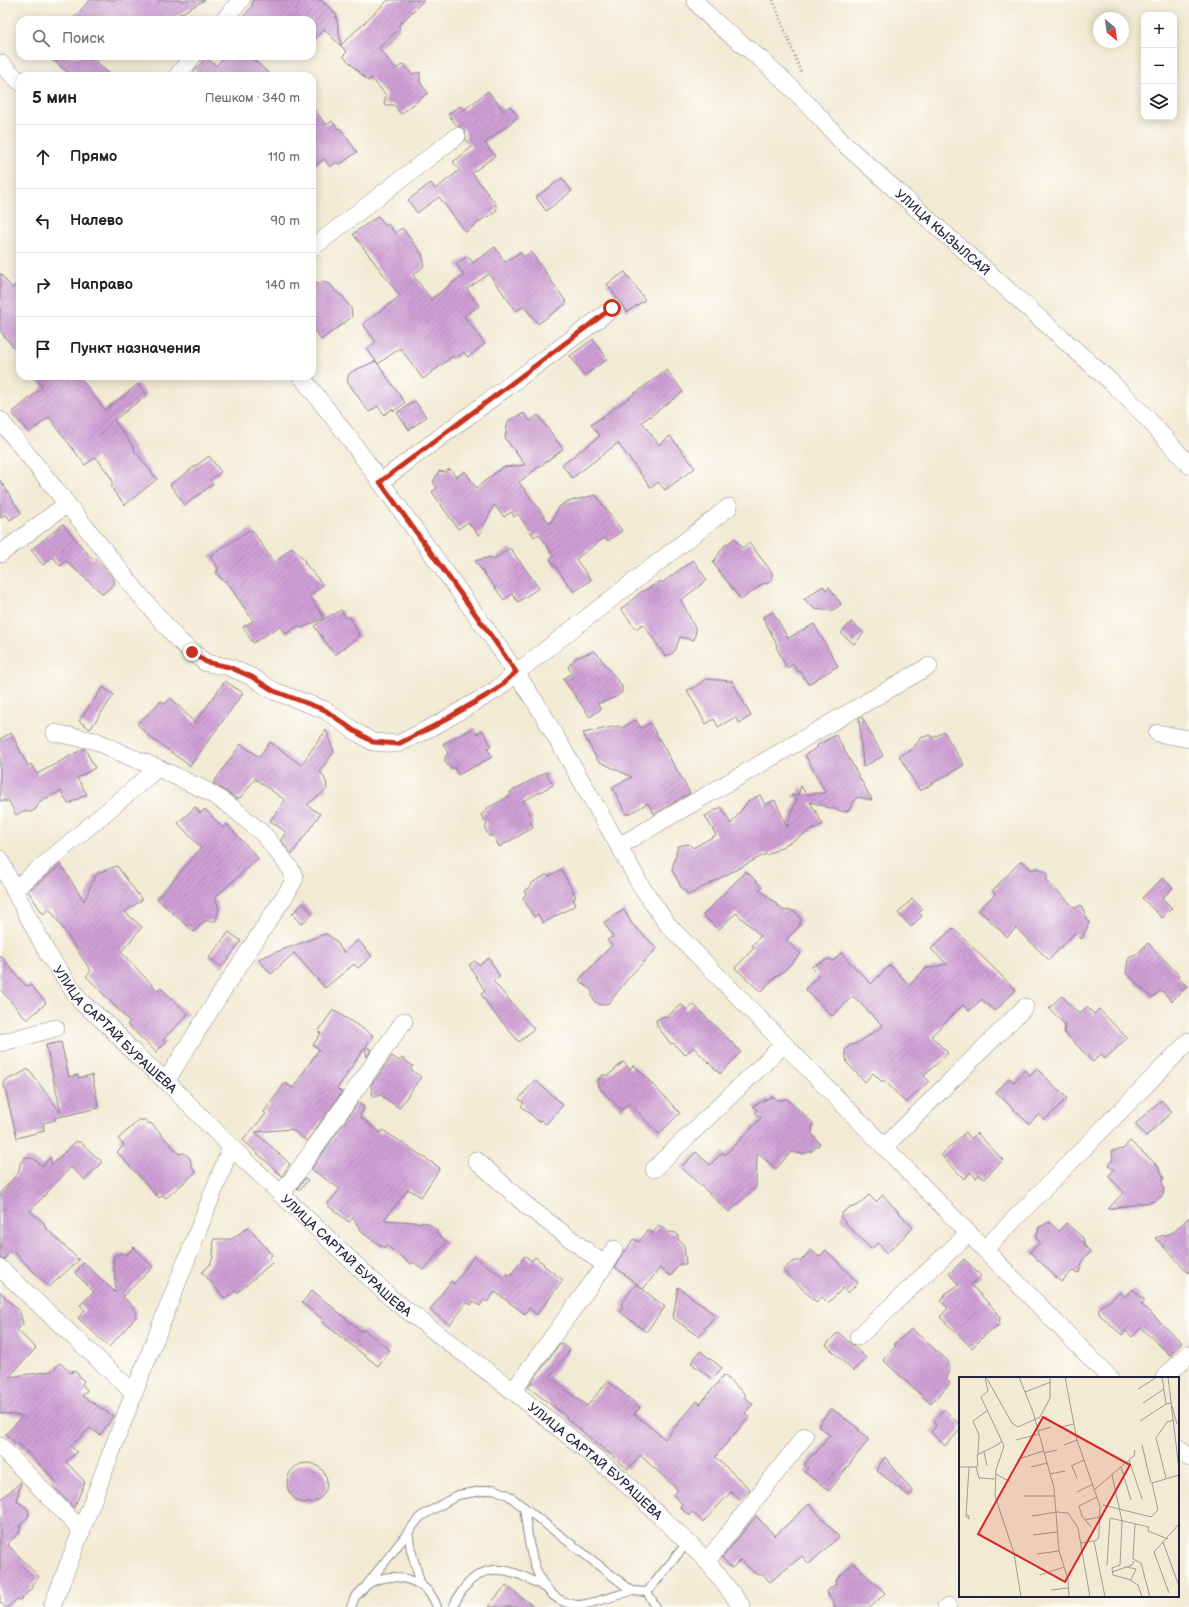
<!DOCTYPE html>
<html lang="ru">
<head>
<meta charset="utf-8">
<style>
  :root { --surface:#fff; --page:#f2f2f2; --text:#202124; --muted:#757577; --line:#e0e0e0 }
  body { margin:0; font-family:"Balsamiq Sans",sans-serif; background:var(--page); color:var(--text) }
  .controls { position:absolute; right:12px; top:12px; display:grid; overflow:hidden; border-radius:8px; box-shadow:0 2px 10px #0003 }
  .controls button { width:36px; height:36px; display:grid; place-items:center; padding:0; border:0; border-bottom:1px solid var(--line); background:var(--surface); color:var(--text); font:20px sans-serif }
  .compass { position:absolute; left:1093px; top:12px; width:36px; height:36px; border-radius:50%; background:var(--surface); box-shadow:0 2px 10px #0003; rotate:151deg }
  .stop { position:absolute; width:12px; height:12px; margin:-9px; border:3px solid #c8321e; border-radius:50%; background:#fff }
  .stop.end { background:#c8321e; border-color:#fff; box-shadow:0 1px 4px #0008 }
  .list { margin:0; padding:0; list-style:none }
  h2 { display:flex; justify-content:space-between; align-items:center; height:52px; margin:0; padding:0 16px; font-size:17px }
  h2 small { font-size:13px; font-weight:400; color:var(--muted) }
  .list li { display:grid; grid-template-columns:26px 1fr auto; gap:12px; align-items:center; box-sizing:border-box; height:64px; padding:0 16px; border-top:1px solid var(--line) }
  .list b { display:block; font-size:15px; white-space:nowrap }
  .list em { font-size:13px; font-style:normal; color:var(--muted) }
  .icon { flex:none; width:22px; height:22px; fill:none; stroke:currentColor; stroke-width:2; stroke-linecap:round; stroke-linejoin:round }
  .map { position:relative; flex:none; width:1189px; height:1607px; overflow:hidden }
  .search { position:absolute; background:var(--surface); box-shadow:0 2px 10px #0003; left:16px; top:16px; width:300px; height:44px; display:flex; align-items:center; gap:10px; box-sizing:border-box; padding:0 14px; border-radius:12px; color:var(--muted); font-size:15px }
  .panel { position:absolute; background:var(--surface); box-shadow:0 2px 10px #0003; left:16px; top:72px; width:300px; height:308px; border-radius:12px }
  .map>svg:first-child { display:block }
  .building { fill:url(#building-hatch) }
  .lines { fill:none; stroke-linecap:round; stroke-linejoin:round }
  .service-casing { stroke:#8a8687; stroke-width:10 }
  .minor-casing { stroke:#8a8687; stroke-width:18 }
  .path { stroke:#8a8687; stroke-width:2.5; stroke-dasharray:1 3; stroke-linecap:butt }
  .service { stroke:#fff; stroke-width:8 }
  .minor { stroke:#fff; stroke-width:17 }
  .route { stroke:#c8321e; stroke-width:5 }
  .labels { text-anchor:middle; stroke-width:3.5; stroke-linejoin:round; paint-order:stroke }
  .street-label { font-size:13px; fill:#22223b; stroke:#fdfcf7 }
  .inset-road { fill:none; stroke:#9f9a96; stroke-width:1 }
  .view { fill:#d62828; fill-opacity:0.15; stroke:#d62828; stroke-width:2 }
  .inset-edge { fill:none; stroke:#22223b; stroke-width:2 }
</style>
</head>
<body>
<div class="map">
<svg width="1189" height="1607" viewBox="0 0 1189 1607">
  <defs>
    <pattern id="building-hatch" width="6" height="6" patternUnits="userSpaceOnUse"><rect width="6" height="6" fill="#cf9fd6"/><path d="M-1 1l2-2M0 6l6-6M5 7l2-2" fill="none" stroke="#a881af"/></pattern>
  </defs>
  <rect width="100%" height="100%" fill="#fdfcf7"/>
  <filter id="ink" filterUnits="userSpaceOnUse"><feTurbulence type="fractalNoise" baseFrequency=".025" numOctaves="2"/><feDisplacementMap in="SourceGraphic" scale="8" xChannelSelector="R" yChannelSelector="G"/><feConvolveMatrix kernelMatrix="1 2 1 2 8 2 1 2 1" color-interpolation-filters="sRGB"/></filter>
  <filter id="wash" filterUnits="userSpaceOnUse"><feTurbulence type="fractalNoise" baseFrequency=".012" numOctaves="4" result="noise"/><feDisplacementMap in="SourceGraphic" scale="16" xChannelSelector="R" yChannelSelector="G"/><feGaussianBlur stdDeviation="0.9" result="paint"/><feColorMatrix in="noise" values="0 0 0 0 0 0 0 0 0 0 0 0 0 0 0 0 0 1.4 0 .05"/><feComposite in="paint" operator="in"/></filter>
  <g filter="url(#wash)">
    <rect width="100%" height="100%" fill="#f2ead3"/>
    <g id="blocks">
      <g class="building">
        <polygon points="90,0 205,0 169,20 72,20"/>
        <polygon points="253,0 321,0 336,14 341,45 388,0 424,0 398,26 400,28 379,48 396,69 403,64 412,74 420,72 420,82 428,93 401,114 394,105 384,105 386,95 371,78 368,81 343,56 347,52 324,29 312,42 312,20 241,20 252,6"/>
        <polygon points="49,56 90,56 112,76 72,76"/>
        <polygon points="225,56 249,56 272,76 190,76 206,58 216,66"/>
        <polygon points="488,91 504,111 510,106 518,117 485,143 495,156 472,173 495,203 497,209 494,213 488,217 487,216 466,232 439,197 417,213 408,200 431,183 435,189 460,170 453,162 472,147 466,139 465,130 461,127 457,126 448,114 460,106 464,110"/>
        <polygon points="312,106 326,125 332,121 338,129 340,128 357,152 339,165 337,162 330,167 324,159 312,168"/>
        <polygon points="562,178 572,191 546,211 536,197"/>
        <polygon points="378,216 386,226 388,224 395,233 402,228 422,254 424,262 423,267 413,275 431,299 464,275 456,264 468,256 473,263 495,247 505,262 520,252 524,257 531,252 567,303 538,324 524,306 516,311 489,274 467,289 479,306 464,316 485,344 468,357 464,352 455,359 453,356 423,379 400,348 378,364 367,349 376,342 363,324 400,296 353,234"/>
        <polygon points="625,272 645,300 627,312 607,284"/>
        <polygon points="0,273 12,288 20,282 20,355 0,331"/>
        <polygon points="322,282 330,284 337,293 342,296 351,308 352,317 321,340 312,327 312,285"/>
        <polygon points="593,339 607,359 584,376 570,356"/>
        <polygon points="376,361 405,403 394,411 392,409 384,415 378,406 369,412 347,381 349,374 353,371"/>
        <polygon points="667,370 683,392 642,422 659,445 670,436 695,468 665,490 658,482 651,488 618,443 572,478 562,465 600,436 591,425"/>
        <polygon points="33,376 79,376 105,410 138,384 147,395 114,420 135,449 134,450 157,479 125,505 114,492 112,487 112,479 96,457 85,465 49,417 29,433 12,413 43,387"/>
        <polygon points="415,401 426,417 409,430 397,413"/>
        <polygon points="524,413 530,421 538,415 563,449 519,482 550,524 559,507 566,502 596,495 622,531 608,541 604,538 576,559 591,580 574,592 550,559 553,555 539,534 534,537 518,514 514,517 511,512 504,517 494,505 479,536 468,522 458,529 432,492 437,488 433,482 439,471 445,472 450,469 456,477 465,471 476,488 503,467 525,465 505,438 508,421"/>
        <polygon points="209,456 221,472 210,480 213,484 185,505 170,485"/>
        <polygon points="0,480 21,513 10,520 6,514 0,518"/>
        <polygon points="63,524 92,559 94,557 114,579 113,581 115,583 103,594 66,561 60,566 53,557 43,565 31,550"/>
        <polygon points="249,530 250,531 252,530 274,563 292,547 305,561 304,562 323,585 310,596 324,618 301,628 298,626 286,634 280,626 253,643 243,627 253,621 227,582 220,578 217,573 218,568 210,556"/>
        <polygon points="735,538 742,548 749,543 772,572 772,579 768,583 762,584 741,600 713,563 724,546"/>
        <polygon points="510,548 539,588 518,602 512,594 504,600 475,561 491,557 494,559"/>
        <polygon points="693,560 707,580 681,600 696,630 694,640 680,637 675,651 671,654 665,656 643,624 636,629 621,609 641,592 651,587 661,581 662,583"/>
        <polygon points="823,586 826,590 829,587 841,604 832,611 815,609 804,599"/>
        <polygon points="341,610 346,618 349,616 360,636 335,655 314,626 332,614 333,615"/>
        <polygon points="773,612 788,638 814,624 838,666 808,684 801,672 797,671 793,664 787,668 776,647 777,645 763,617"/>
        <polygon points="851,622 864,633 854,644 841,633"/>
        <polygon points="595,651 622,686 622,692 616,697 597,704 601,709 590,717 563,679 572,673 568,667 575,658"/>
        <polygon points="706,679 732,681 751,716 739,723 735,717 718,727 714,719 706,724 687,690 694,688"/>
        <polygon points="225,681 243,693 190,766 150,737 137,724 161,701 165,704 171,698 195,723"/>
        <polygon points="103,687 114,695 90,729 79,721"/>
        <polygon points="862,717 883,756 863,767 859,718"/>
        <polygon points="636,720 641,728 650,723 690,793 654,814 648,803 627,815 612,787 632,777 598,761 583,733 618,726 622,728"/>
        <polygon points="473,728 477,734 483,730 491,746 487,748 492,757 458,775 454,767 451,769 445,762 445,757 448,753 443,744"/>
        <polygon points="326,730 334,752 320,771 326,781 327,789 307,805 320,814 292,854 281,840 286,832 270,821 285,800 255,779 241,797 237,799 213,783 241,744 259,757 270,742 301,765"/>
        <polygon points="944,732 964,765 920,791 899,756 912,749 921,738 930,735 932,738"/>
        <polygon points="11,733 28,766 31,764 37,774 83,749 85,749 95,768 77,778 87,794 68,804 61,791 40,801 36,809 31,812 23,811 16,815 9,801 0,801 0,739"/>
        <polygon points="836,735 872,800 857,797 849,810 844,812 810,802 823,824 767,855 766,854 688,895 685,890 683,890 672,870 678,846 689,844 693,848 716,835 705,816 721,807 731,824 748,801 760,795 765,805 775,800 787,827 797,798 791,796 791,795 798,795 801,786 806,794 826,793 805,755 818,747 817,745"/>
        <polygon points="546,772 553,785 523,801 533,819 530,821 533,828 499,847 494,836 489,836 485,829 487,824 481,815 485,812 486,809 511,795 510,792"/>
        <polygon points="195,807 200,813 205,809 223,828 227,824 258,858 248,867 248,868 215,897 219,909 216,921 204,921 194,932 157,899 201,848 178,823"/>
        <polygon points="1021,861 1032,870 1037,868 1047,873 1047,881 1075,908 1081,905 1089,923 1081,939 1075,933 1049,960 1016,928 1007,937 979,910 995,894 992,891"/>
        <polygon points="61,865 84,901 95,876 98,873 117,866 142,900 125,912 142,927 121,952 158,991 161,988 188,1014 163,1040 166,1042 156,1052 127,1024 130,1022 86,976 91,971 50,909 43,914 28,891"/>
        <polygon points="561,869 576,897 573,899 576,905 543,923 538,914 534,917 523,898 526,894 524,891 531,886 532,883 546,875 550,876"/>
        <polygon points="746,871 762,887 759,889 784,911 790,910 796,912 801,920 799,926 786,940 801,954 779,975 778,974 761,992 735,968 754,948 752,945 761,936 736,913 718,930 703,915"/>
        <polygon points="1163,878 1173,888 1162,898 1172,908 1162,918 1142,898"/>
        <polygon points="912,899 923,909 919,913 922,916 911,927 898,913"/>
        <polygon points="303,903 313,914 301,924 292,914"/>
        <polygon points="624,910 632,924 657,948 630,976 609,1003 602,1005 595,1002 592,997 592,991 579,980 612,945 607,940 613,937 604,922"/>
        <polygon points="953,928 1016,990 995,1011 982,999 969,1011 963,1005 931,1036 948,1053 924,1076 929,1081 906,1103 884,1080 882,1082 873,1073 865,1082 847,1063 845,1051 850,1045 856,1044 883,1026 853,996 832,1016 805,989 819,975 811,967 828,959 833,961 841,953 871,984 890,965 910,985 925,969 947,964 931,949"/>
        <polygon points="229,932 241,941 222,967 209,958"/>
        <polygon points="327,934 336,941 344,953 358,940 372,956 358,968 354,964 325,988 294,953 271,974 258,959 322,935"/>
        <polygon points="1148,943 1179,975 1177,977 1187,986 1172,1001 1161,990 1152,998 1126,973 1128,960 1131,956 1135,956"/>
        <polygon points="0,955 26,986 31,985 46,1003 27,1020 0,989"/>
        <polygon points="489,958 500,977 493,981 534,1029 519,1042 490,1008 481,994 485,991 469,965 475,961 479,965"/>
        <polygon points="1062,996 1079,1014 1087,1007 1094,1014 1099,1009 1127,1038 1105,1059 1101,1054 1093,1062 1064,1032 1065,1025 1049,1008"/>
        <polygon points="681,1004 686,1010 693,1004 741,1052 720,1074 693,1047 685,1055 673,1043 671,1044 657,1026 656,1020 662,1017 668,1016"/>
        <polygon points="333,1010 373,1035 366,1046 371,1050 367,1057 365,1047 337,1089 342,1092 307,1141 291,1129 255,1132 290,1164 282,1176 243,1140 266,1114 264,1112 285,1083 293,1088 319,1049 313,1045 321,1033 318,1032"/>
        <polygon points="61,1042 69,1077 78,1075 78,1078 92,1075 99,1108 54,1118 56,1120 43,1123 44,1131 17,1138 4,1085 6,1080 18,1075 28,1069 61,1113 46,1045"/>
        <polygon points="392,1056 399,1061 402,1058 413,1066 410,1069 421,1077 399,1108 381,1095 373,1097 371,1085"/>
        <polygon points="623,1062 630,1069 634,1065 680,1113 659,1134 629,1103 622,1110 601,1090 598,1083 599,1078 603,1075 609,1075"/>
        <polygon points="1037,1069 1067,1098 1045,1120 1039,1114 1029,1124 996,1092 1010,1078 1014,1082 1025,1070 1030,1076"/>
        <polygon points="535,1080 563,1105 546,1124 541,1120 539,1122 521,1106 524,1103 519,1099"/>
        <polygon points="773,1096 777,1100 787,1099 813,1123 812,1134 820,1144 812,1151 803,1154 791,1152 776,1169 757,1152 756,1187 729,1212 681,1167 696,1152 710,1165 723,1152 725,1155 761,1118 755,1113 757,1110 753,1106"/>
        <polygon points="1161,1100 1172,1112 1146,1136 1135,1124"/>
        <polygon points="358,1103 364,1107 360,1117 381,1133 383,1130 440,1168 421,1197 408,1189 384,1220 428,1223 438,1231 436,1233 447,1242 424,1270 413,1262 411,1264 386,1245 384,1248 363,1233 353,1218 349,1222 327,1205 340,1189 311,1169"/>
        <polygon points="140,1119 142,1121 144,1119 149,1124 151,1123 179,1154 184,1153 190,1158 192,1167 196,1172 166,1198 163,1195 159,1198 117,1152 124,1145 118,1139"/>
        <polygon points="966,1132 971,1139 977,1133 1003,1160 984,1179 979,1175 976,1178 971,1172 964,1179 941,1155"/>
        <polygon points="1130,1141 1158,1166 1164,1178 1162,1181 1164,1189 1163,1195 1155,1201 1108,1209 1124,1192 1108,1176 1114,1170 1108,1165 1113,1160 1112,1151 1123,1149"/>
        <polygon points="75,1142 80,1142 102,1162 85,1180 71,1167 30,1211 45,1224 44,1226 79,1260 49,1287 12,1250 4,1259 0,1258 0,1193 19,1172 20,1163 26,1157 34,1159 42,1166 50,1157 52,1165"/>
        <polygon points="305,1178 308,1180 299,1191 297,1189"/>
        <polygon points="869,1195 876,1202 883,1195 913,1228 887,1253 878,1243 871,1249 840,1217 843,1212 849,1208 857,1206"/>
        <polygon points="1189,1217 1189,1273 1155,1238 1174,1232"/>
        <polygon points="1049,1222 1059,1231 1066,1223 1083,1238 1085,1246 1091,1252 1084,1258 1079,1273 1072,1271 1061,1282 1030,1252 1040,1243 1036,1238 1039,1228"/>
        <polygon points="659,1225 668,1232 676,1233 678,1235 678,1239 684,1245 686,1264 679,1264 671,1276 660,1268 643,1289 615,1267 623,1251 625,1252 633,1239 639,1242 648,1230 653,1233"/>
        <polygon points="248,1227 272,1255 269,1258 273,1262 237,1293 235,1291 225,1299 202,1272 210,1265 213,1257 214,1239 232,1239"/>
        <polygon points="134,1247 153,1267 123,1296 136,1311 136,1317 109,1347 78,1318 85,1310 80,1305 94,1292 75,1273 84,1263 116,1293 113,1257 121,1253 126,1255"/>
        <polygon points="811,1250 819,1257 826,1250 858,1283 848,1293 843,1288 828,1303 822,1297 816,1302 783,1270 791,1263 795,1261 800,1261"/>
        <polygon points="474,1256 504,1278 507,1274 510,1276 525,1256 532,1261 535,1257 544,1264 543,1265 563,1280 537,1315 529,1308 525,1314 495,1292 487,1302 484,1300 480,1306 473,1301 471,1305 467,1302 450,1325 430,1310 451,1281 454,1284"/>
        <polygon points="964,1259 981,1276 971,1285 997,1312 1000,1317 999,1325 989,1331 972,1348 940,1317 948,1308 941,1301 946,1293 959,1285 949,1274"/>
        <polygon points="636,1284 654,1298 653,1300 655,1299 665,1307 646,1332 620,1312 623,1306 621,1304"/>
        <polygon points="678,1287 715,1315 699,1337 673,1318"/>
        <polygon points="1133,1289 1145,1301 1141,1304 1182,1343 1170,1355 1141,1328 1132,1337 1126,1331 1122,1335 1100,1315 1098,1309 1104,1304 1110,1301 1120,1292 1125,1297"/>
        <polygon points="312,1290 362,1332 363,1329 390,1350 378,1366 322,1322 324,1320 302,1303"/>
        <polygon points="0,1292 20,1312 23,1324 17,1330 36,1348 9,1377 52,1371 60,1363 71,1373 74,1370 84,1381 82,1384 87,1390 82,1396 113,1416 100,1435 90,1428 71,1446 77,1452 66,1462 85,1482 74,1508 53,1486 57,1482 17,1442 16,1444 6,1434 23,1416 0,1413"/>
        <polygon points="912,1329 948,1361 950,1369 946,1379 950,1383 931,1404 883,1360 895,1347 895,1343"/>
        <polygon points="838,1332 866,1358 853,1371 826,1345"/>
        <polygon points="560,1343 570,1350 550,1377 587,1406 608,1381 640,1407 634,1414 665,1439 697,1401 700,1404 724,1375 746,1395 744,1397 753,1404 745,1413 749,1417 715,1457 750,1489 740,1500 731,1492 703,1522 692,1512 689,1516 680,1507 682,1504 673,1495 678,1490 640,1455 628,1469 566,1418 567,1417 528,1387"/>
        <polygon points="700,1351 722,1368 712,1379 691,1363"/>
        <polygon points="831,1408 859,1429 859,1431 869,1439 829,1491 804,1472 808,1468 804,1465 813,1454 815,1454 830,1435 818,1426"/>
        <polygon points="944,1409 960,1425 960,1430 945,1446 931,1432 936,1426 934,1422"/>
        <polygon points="885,1457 913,1492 909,1496 876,1470"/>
        <circle cx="307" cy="1483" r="20"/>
        <polygon points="21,1482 17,1501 27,1508 29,1513 28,1517 21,1524 19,1533 7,1544 39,1577 31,1585 32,1588 20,1600 17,1599 8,1607 5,1607 0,1602 0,1500"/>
        <polygon points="809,1504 839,1537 809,1564 802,1556 770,1582 763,1575 756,1574 740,1560 732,1568 722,1558 756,1516 775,1536"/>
        <polygon points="854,1563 885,1593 871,1607 834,1607 834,1602 829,1597 827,1591 835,1585 837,1579"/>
        <polygon points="506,1585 534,1607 488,1607"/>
      </g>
    </g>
  </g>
  <g filter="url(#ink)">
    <use href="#blocks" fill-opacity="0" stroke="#8a8687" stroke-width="1"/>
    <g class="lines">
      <g class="service-casing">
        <g id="service">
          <path d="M524,1507C529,1542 532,1602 578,1605C588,1605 620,1594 632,1591"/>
          <polyline points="408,1532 411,1550 421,1585"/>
          <path d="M368,1584C393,1570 427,1578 437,1607"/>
          <polyline points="647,1592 656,1607"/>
          <polyline points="351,1607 355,1597 366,1586 420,1517 458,1495 494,1489 508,1495 632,1591 647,1592 687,1543"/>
          <path d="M453,1607C475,1559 505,1563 545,1588"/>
        </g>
      </g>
      <g class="minor-casing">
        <g id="minor">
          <path id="s1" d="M695,0C713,24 740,41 763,61C791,86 817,113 842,142L1110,381L1145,416L1189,465"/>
          <polyline points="224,20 241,0"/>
          <polyline points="0,63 20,82"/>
          <polyline points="177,76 193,56"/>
          <polyline points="312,248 457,136"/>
          <polyline points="301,376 352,442 494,640 538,706 619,846 641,886 668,925 1110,1378"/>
          <polyline points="0,420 139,594 178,640 206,663 229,667 252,677 274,691 325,710 353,730 373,742 398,744 436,725 496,690 516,673 729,507"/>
          <polyline points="380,482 613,308"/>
          <polyline points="0,554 67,504"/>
          <polyline points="55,733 96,741 130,757 158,768 207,791 233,808 265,836 290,868 295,878 288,891 223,990 166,1081"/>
          <polyline points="1157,733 1189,739"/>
          <polyline points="619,846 929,666"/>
          <path id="s2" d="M0,859L14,890L48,954L81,1002L106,1023L137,1056L166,1081L231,1147L392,1299L513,1391L619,1477L707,1561L742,1607"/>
          <polyline points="14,890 158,768"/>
          <polyline points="0,1043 56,1028"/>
          <polyline points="885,1146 1025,1007"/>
          <polyline points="476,1160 527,1206 605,1265"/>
          <polyline points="654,1169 784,1044"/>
          <polyline points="281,1195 404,1021"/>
          <polyline points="985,1249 1189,1041"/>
          <polyline points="0,1268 134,1393"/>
          <polyline points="858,1337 969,1233"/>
          <polyline points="1164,1378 1189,1354"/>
          <polyline points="513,1391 605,1265 614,1249"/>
          <polyline points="0,1446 82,1531"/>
          <polyline points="1178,1447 1189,1458"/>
          <polyline points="707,1561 805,1436"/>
          <polyline points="52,1607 134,1393 231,1147"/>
          <polyline points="946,1607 948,1606"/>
        </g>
      </g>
      <polyline class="path" points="773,0 801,72"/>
      <use href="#service" class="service"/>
      <use href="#minor" class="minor"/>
    </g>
  </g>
  <g class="lines" filter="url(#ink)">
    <polyline class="route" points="192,652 206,662 229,667 252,677 274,691 325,710 353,730 373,742 398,744 436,725 496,690 516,672 494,640 380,482 612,308"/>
  </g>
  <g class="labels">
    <g class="street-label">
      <text dy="5" stroke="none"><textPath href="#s1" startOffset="340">УЛИЦА КЫЗЫЛСАЙ</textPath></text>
      <text dy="5" stroke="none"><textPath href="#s2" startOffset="208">УЛИЦА САРТАЙ БУРАШЕВА</textPath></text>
      <text dy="5" stroke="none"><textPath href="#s2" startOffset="532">УЛИЦА САРТАЙ БУРАШЕВА</textPath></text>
      <text dy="5" stroke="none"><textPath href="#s2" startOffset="855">УЛИЦА САРТАЙ БУРАШЕВА</textPath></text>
    </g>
  </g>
  <g transform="translate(959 1377)">
    <rect width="220" height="220" fill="#f2ead3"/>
    <path class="inset-road" d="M26,0L29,14L22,20L45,69L37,93L36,119L55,176L62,220M27,0L53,46L59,50L81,40L91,21V0M60,0L74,35L95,111L100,174L109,202L110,220M106,0L118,63L141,129L140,157L139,162L135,164L146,220M203,0L207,27M209,0L220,92M179,12L198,0M66,15L92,5M184,26L205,12M213,29L218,47M181,44L207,27L213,26M102,50L115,47M79,54L92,50M57,63L80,57M105,68L118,63M183,68L192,106M25,75L28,89M85,76L98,73M19,77L20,58L14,44L29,33M59,82L85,74M170,83L183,122M112,89L125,83M113,89L118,101M0,90H17M72,90L88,86M162,90L172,123M37,97L51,105M91,97L106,94M153,98L163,144L161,188L153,191L154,198L172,203L177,192L168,190M207,101L197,61L208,45L215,43M36,102L20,101L17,90L19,89L18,78L40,67L42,64M136,112L175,79L176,73M118,115L134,107M65,119H95M144,128L192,140L199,133L193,106L220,98M7,137L10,139V142L7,139L10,90M73,139L98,135L109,136L119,151L131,220M126,143L141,140M176,147L174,182L182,186M132,150L123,139L120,129L138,120M74,158L98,155M204,165L220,209M122,166L135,164M78,177L100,174M182,186L191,220M148,188L151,141L190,150L189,154L209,162M153,195L173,188L175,184M81,198L105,190M171,203L179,208L183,220M92,213L109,211M210,216L195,175L220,147"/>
    <path class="view" d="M84,40L171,88L106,205L19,157Z"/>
    <rect width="220" height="220" class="inset-edge"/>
  </g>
</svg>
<div class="controls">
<button>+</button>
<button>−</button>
<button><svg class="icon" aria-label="layers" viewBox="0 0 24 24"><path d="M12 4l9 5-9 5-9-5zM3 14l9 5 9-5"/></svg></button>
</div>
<svg class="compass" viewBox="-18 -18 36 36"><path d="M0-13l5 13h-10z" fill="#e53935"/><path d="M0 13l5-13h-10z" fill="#757577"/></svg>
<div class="stop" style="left:612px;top:308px"></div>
<div class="stop end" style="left:192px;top:652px"></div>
<div class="search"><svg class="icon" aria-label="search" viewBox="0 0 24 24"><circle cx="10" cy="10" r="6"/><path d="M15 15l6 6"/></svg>Поиск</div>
<section class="panel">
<h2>5 мин<small>Пешком · 340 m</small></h2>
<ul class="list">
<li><svg class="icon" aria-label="ahead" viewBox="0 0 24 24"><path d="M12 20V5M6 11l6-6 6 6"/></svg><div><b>Прямо</b></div><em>110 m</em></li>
<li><svg class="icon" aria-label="left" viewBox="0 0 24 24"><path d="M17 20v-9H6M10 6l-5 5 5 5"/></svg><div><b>Налево</b></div><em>90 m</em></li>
<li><svg class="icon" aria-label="right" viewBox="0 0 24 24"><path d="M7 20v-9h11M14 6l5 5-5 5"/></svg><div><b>Направо</b></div><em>140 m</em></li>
<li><svg class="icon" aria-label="arrive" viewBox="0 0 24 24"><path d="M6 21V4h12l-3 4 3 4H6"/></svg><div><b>Пункт назначения</b></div></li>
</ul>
</section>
</div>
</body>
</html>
